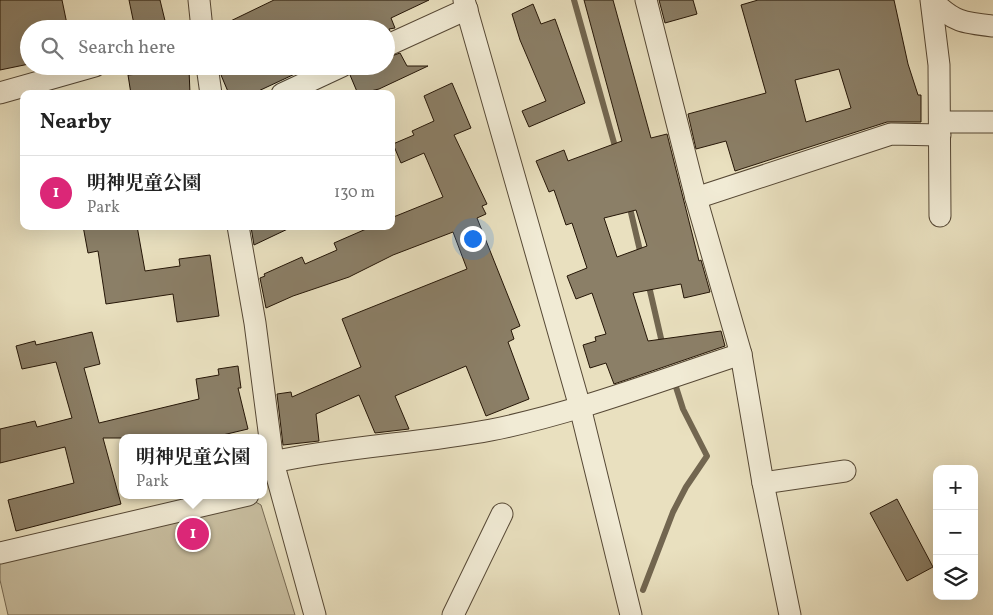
<!DOCTYPE html>
<html lang="en">
<head>
<meta charset="utf-8">
<style>
  :root { --surface:#fff; --page:#f2f2f2; --text:#222; --muted:#767676; --line:#e0e0e0; --accent:#db2777 }
  body { margin:0; font-family:Vollkorn,"Noto Serif JP",serif; background:var(--page); color:var(--text) }
  .controls { position:absolute; right:15px; bottom:15px; display:grid; overflow:hidden; border-radius:10px; box-shadow:0 5px 20px #0002 }
  .controls button { width:45px; height:45px; display:grid; place-items:center; padding:0; border:0; border-bottom:1px solid var(--line); background:var(--surface); color:var(--text); font:25px sans-serif }
  .you { position:absolute; left:472px; top:238px; width:18px; height:18px; margin:-12px; border:4px solid #fff; border-radius:50%; background:#1a73e8; box-shadow:0 0 0 8px #1a73e833 }
  .badge { display:grid; place-items:center; width:32px; height:32px; border-radius:50%; background:var(--accent); color:#fff; font-size:16px; font-weight:700 }
  .pin { position:absolute; translate:-50% -50%; border:2px solid #fff; box-shadow:0 1px 5px #0006 }
  .popup { position:absolute; left:119px; top:434px; width:148px; height:65px; box-sizing:border-box; display:grid; place-content:center; border-radius:10px; background:var(--surface); filter:drop-shadow(0 1px 4px #0005); font-size:16px; white-space:nowrap; color:var(--muted) }
  .popup b { font-size:19px; color:var(--text) }
  .popup::after { content:''; position:absolute; left:50%; top:100%; margin-left:-10px; border:10px solid transparent; border-top-color:var(--surface) }
  .list { margin:0; padding:0; list-style:none }
  h2 { display:flex; justify-content:space-between; align-items:center; height:65px; margin:0; padding:0 20px; font-size:21px }
  h2 small { font-size:16px; font-weight:400; color:var(--muted) }
  .list li { display:grid; grid-template-columns:32px 1fr auto; gap:15px; align-items:center; box-sizing:border-box; height:75px; padding:0 20px; border-top:1px solid var(--line) }
  .list b { display:block; font-size:19px; white-space:nowrap }
  .list p { margin:0; font-size:16px; white-space:nowrap; color:var(--muted) }
  .list em { font-size:16px; font-style:normal; color:var(--muted) }
  .icon { flex:none; width:28px; height:28px; fill:none; stroke:currentColor; stroke-width:2; stroke-linecap:round; stroke-linejoin:round }
  .map { position:relative; flex:none; width:993px; height:615px; overflow:hidden }
  .search { position:absolute; background:var(--surface); box-shadow:0 5px 20px #0002; left:20px; top:20px; width:375px; height:55px; display:flex; align-items:center; gap:12px; box-sizing:border-box; padding:0 18px; border-radius:28px; color:var(--muted); font-size:19px }
  .panel { position:absolute; background:var(--surface); box-shadow:0 5px 20px #0002; left:20px; top:90px; width:375px; height:140px; border-radius:10px }
  .map>svg:first-child { display:block }
  .green { fill:#c8bea0; stroke:#766a54 }
  .lines { fill:none; stroke-linecap:round; stroke-linejoin:round }
  .stream { stroke:#726650; stroke-width:6 }
  .building { fill:#8b7f67; stroke:#251607; fill-rule:evenodd }
  .minor-casing { stroke:#564835; stroke-width:23 }
  .minor { stroke:#f1ebd5; stroke-width:21 }
</style>
</head>
<body>
<div class="map">
<svg width="993" height="615" viewBox="0 0 993 615">
  <rect width="100%" height="100%" fill="#e9e0bf"/>
  <filter id="stains"><feTurbulence type="fractalNoise" baseFrequency=".004" numOctaves="4"/><feColorMatrix values="0 0 0 0 .2 0 0 0 0 .09 0 0 0 0 .02 0 0 0 .5 -.17"/></filter>
  <radialGradient id="worn" r=".72"><stop offset=".6" stop-color="#630" stop-opacity="0"/><stop offset="1" stop-color="#630" stop-opacity=".3"/></radialGradient>
  <polygon class="green" points="252,500 261,505 295,615 8,615 0,580 0,562"/>
  <g class="lines">
    <g class="stream">
      <polyline points="574,0 616,150"/>
      <polyline points="629,204 641,255"/>
      <polyline points="648,282 663,347"/>
      <polyline points="643,590 673,512 686,487 707,456 683,409 675,384"/>
    </g>
  </g>
  <g class="building">
    <polygon points="0,0 62,0 68,29 29,29 29,64 0,70"/>
    <polygon points="129,0 160,0 167,29 135,29"/>
    <polygon points="274,0 429,0 391,18 395,28 389,29 390,31 386,32 386,29 214,29"/>
    <path d="M584,0H613L651,138L667,134L699,261L701,260L710,292L684,298L681,284L633,293L648,341L721,331L725,346L614,384L606,363L590,368L583,345L596,341L595,337L606,334L592,293L576,299L567,276L587,268L572,223L566,225L554,190L549,192L536,161L564,150L568,161L622,141ZM636,210L647,246L617,257L604,218Z"/>
    <polygon points="659,0 693,0 697,14 665,23"/>
    <path d="M758,0H894L908,64L918,95H921V122H887L735,171L726,141L696,149L688,114L766,93L741,5ZM839,69L851,108L806,122L795,80Z"/>
    <polygon points="533,4 541,24 555,19 585,103 529,127 522,111 546,101 520,40 512,14"/>
    <polygon points="400,53 407,66 428,66 379,89 358,94 350,75 354,66 386,66 386,58"/>
    <polygon points="240,66 312,66 252,94 229,94 221,75"/>
    <polygon points="189,69 190,94 131,94 128,75"/>
    <polygon points="452,83 471,128 454,135 487,204 482,206 486,214 477,218 520,326 511,330 514,339 508,342 529,399 486,416 466,366 395,396 409,429 375,433 359,395 316,414 319,441 283,445 277,394 291,392 292,397 361,367 342,319 467,269 453,232 393,255 349,277 293,296 266,308 260,278 265,276 264,274 302,257 305,264 337,250 334,243 373,226 391,226 391,218 443,197 424,153 401,163 393,144 414,135 412,131 434,121 424,96"/>
    <polygon points="83,226 137,226 145,271 180,266 179,259 210,255 219,316 177,322 173,294 106,304 98,251 88,253"/>
    <polygon points="253,226 294,226 254,245 251,227"/>
    <polygon points="92,332 100,364 84,368 99,423 199,399 196,379 219,375 218,369 238,366 241,388 238,388 248,429 210,438 103,438 121,504 16,531 8,500 74,483 65,447 0,463 0,429 35,421 37,427 72,418 56,362 22,369 16,346 35,341 36,345"/>
    <polygon points="897,499 933,567 907,581 870,513"/>
  </g>
  <g class="lines">
    <g class="minor-casing">
      <g id="minor">
        <polyline points="199,0 202,29"/>
        <polyline points="464,0 580,407 631,615"/>
        <polyline points="646,0 696,198 741,354 763,483 790,615"/>
        <polyline points="931,0 939,65 940,216"/>
        <path d="M932,0C953,22 964,23 993,26"/>
        <polyline points="386,46 467,9"/>
        <polyline points="207,66 211,94"/>
        <polyline points="0,93 95,66"/>
        <polyline points="282,94 342,66"/>
        <polyline points="940,122 993,122"/>
        <polyline points="696,198 891,134 940,135"/>
        <polyline points="238,226 255,323 273,462 315,615"/>
        <path d="M273,462C345,446 418,444 491,430C576,413 658,381 741,354"/>
        <polyline points="763,483 845,471"/>
        <polyline points="0,553 248,495"/>
        <polyline points="453,615 502,514"/>
      </g>
    </g>
    <use href="#minor" class="minor"/>
  </g>
  <rect width="100%" height="100%" filter="url(#stains)"/>
  <rect width="100%" height="100%" fill="url(#worn)"/>
</svg>
<div class="controls">
<button>+</button>
<button>−</button>
<button><svg class="icon" aria-label="layers" viewBox="0 0 24 24"><path d="M12 4l9 5-9 5-9-5zM3 14l9 5 9-5"/></svg></button>
</div>
<div class="you"></div>
<div class="pin badge" style="left:193px;top:534px">1</div>
<div class="popup"><b>明神児童公園</b>Park</div>
<div class="search"><svg class="icon" aria-label="search" viewBox="0 0 24 24"><circle cx="10" cy="10" r="6"/><path d="M15 15l6 6"/></svg>Search here</div>
<section class="panel">
<h2>Nearby<small></small></h2>
<ul class="list">
<li><span class="badge">1</span><div><b>明神児童公園</b><p>Park</p></div><em>130 m</em></li>
</ul>
</section>
</div>
</body>
</html>
